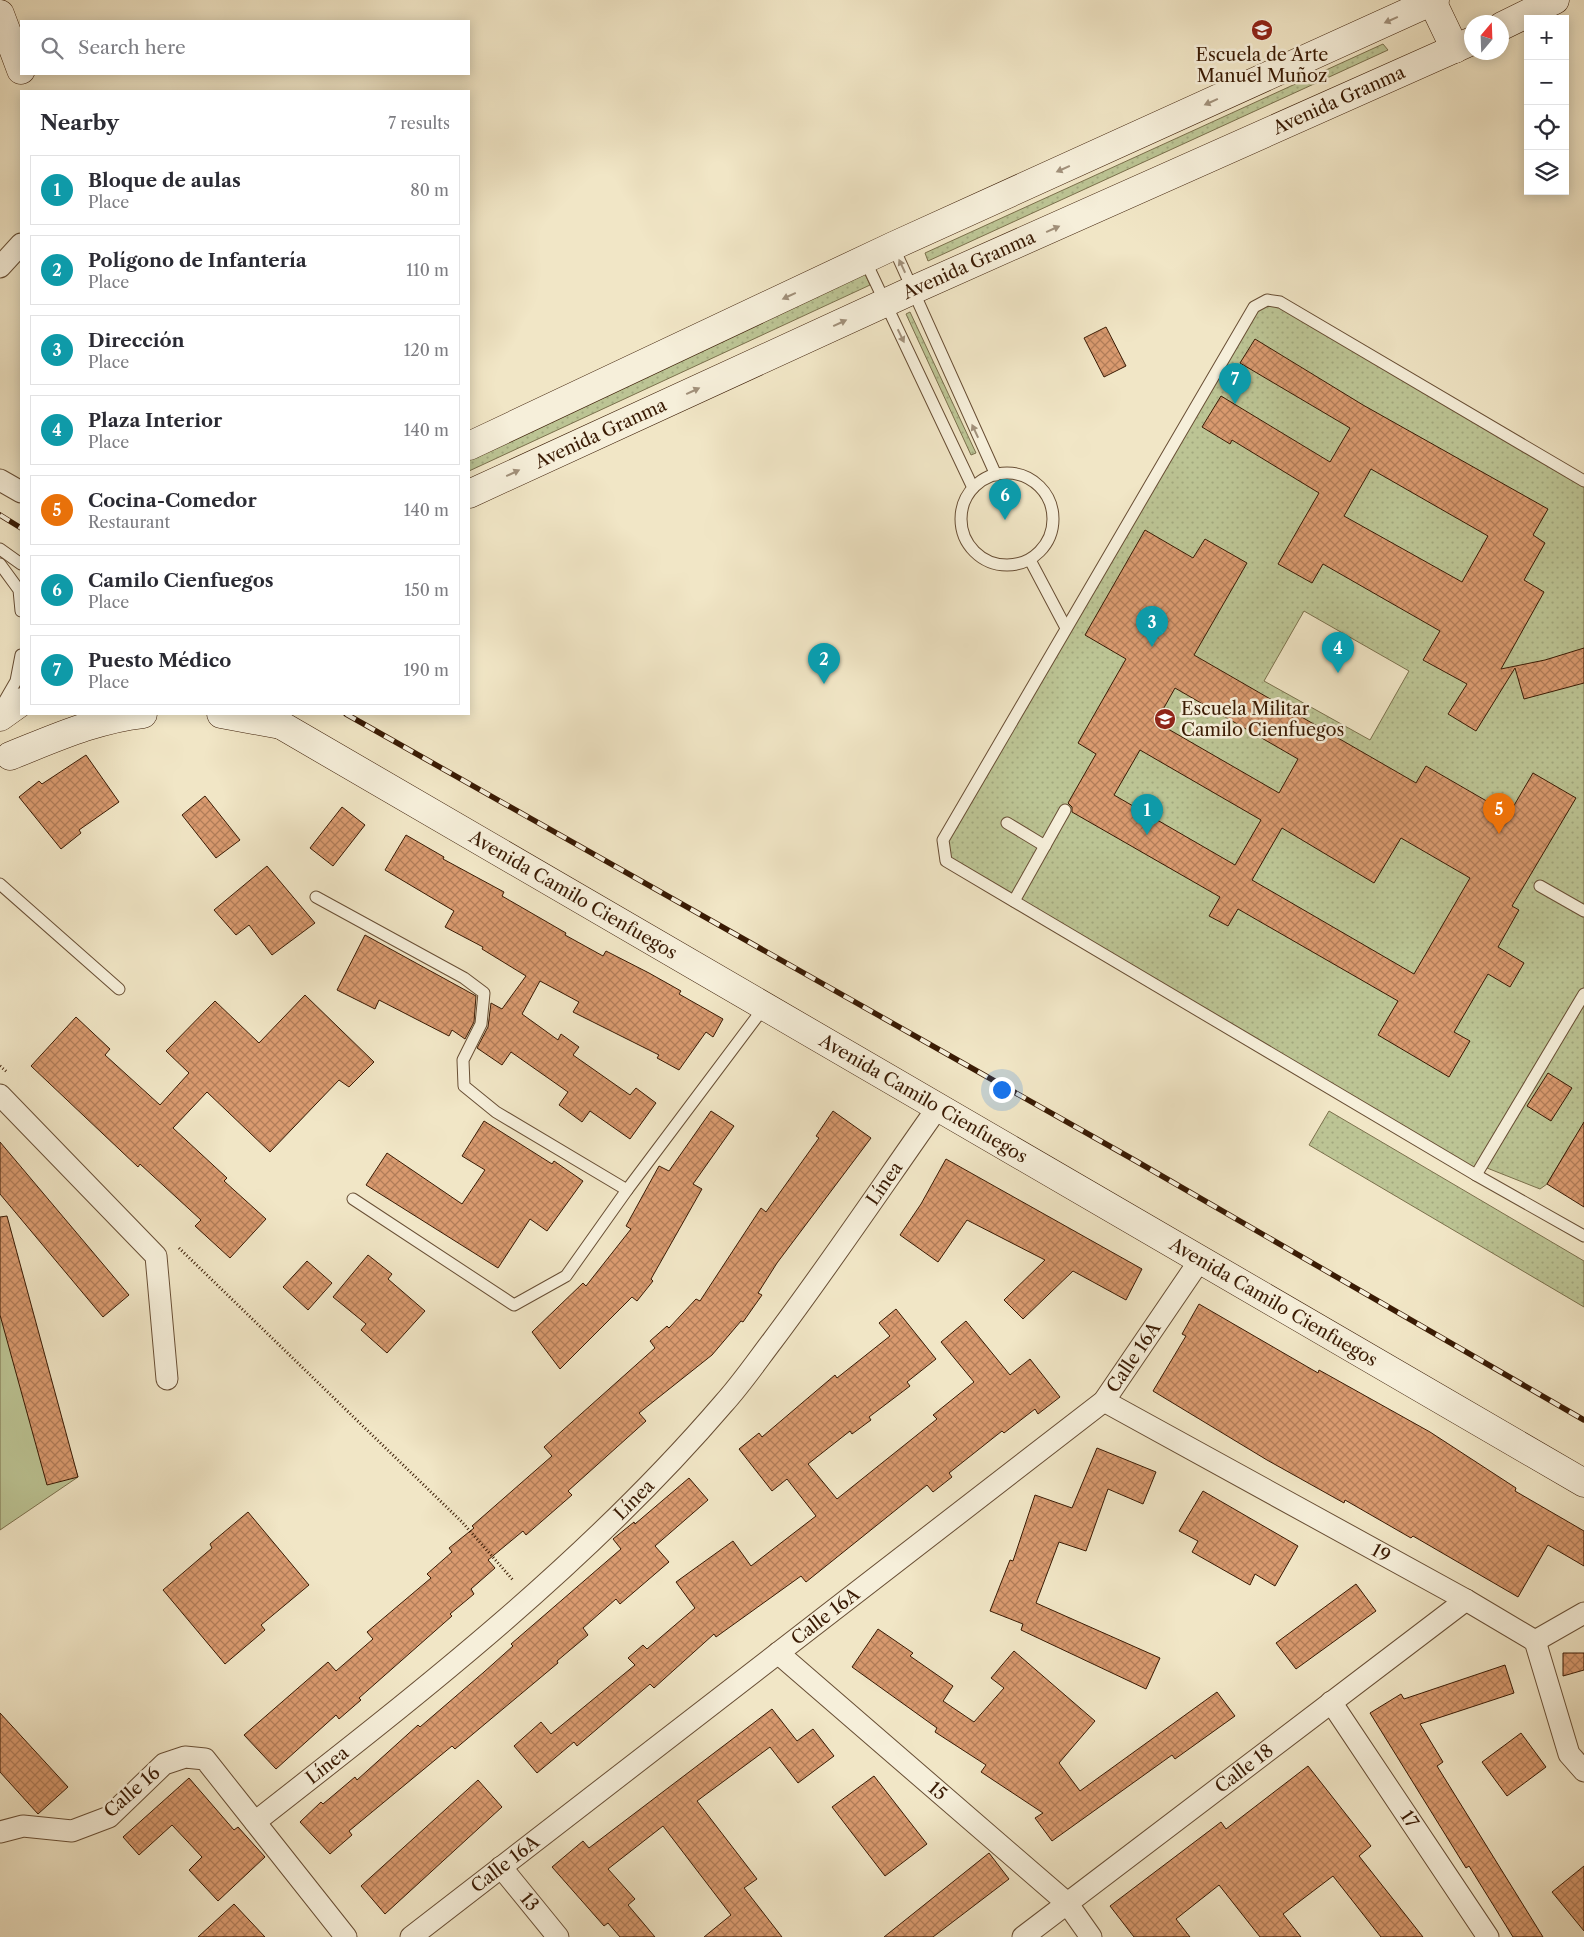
<!DOCTYPE html>
<html lang="en">
<head>
<meta charset="utf-8">
<style>
  :root { --surface:#fff; --page:#f2f2f3; --text:#2b2b33; --muted:#7c7c81; --line:#e1e1e2; --accent:#7c3aed }
  body { margin:0; font-family:"Libre Caslon Text",serif; background:var(--page); color:var(--text) }
  .controls { position:absolute; right:15px; top:15px; display:grid; overflow:hidden; border-radius:0px; box-shadow:0 2px 12px #0003 }
  .controls button { width:45px; height:45px; display:grid; place-items:center; padding:0; border:0; border-bottom:1px solid var(--line); background:var(--surface); color:var(--text); font:25px sans-serif }
  .compass { position:absolute; left:1464px; top:15px; width:45px; height:45px; border-radius:50%; background:var(--surface); box-shadow:0 2px 12px #0003; rotate:19deg }
  .you { position:absolute; left:1001px; top:1089px; width:18px; height:18px; margin:-12px; border:4px solid #fff; border-radius:50%; background:#1a73e8; box-shadow:0 0 0 8px #1a73e833 }
  .badge { display:grid; place-items:center; width:32px; height:32px; border-radius:50%; background:var(--accent); color:#fff; font-size:16px; font-weight:700 }
  .pin { position:absolute; translate:-50% -41px; filter:drop-shadow(0 1px 2px #0008) }
  .pin::after { content:''; position:absolute; top:26px; width:18px; height:15px; background:inherit; clip-path:polygon(0 0,100% 0,50% 100%) }
  .list { margin:0; padding:0; list-style:none }
  h2 { display:flex; justify-content:space-between; align-items:center; height:65px; margin:0; padding:0 20px; font-size:21px }
  h2 small { font-size:16px; font-weight:400; color:var(--muted) }
  .list li { display:grid; grid-template-columns:32px 1fr auto; gap:15px; align-items:center; box-sizing:border-box; height:70px; margin:0 10px 10px; padding:0 10px; border:1px solid var(--line); border-radius:0px }
  .list b { display:block; font-size:19px; white-space:nowrap }
  .list p { margin:0; font-size:16px; white-space:nowrap; color:var(--muted) }
  .list em { font-size:16px; font-style:normal; color:var(--muted) }
  .icon { flex:none; width:28px; height:28px; fill:none; stroke:currentColor; stroke-width:2; stroke-linecap:round; stroke-linejoin:round }
  .map { position:relative; flex:none; width:1584px; height:1937px; overflow:hidden }
  .search { position:absolute; background:var(--surface); box-shadow:0 2px 12px #0003; left:20px; top:20px; width:450px; height:55px; display:flex; align-items:center; gap:12px; box-sizing:border-box; padding:0 18px; border-radius:0px; color:var(--muted); font-size:19px }
  .panel { position:absolute; background:var(--surface); box-shadow:0 2px 12px #0003; left:20px; top:90px; width:450px; height:625px; border-radius:0px }
  .map>svg:first-child { display:block }
  .grass { fill:url(#grass-dots); stroke:#7b704c; fill-rule:evenodd }
  .pitch { fill:#bcc494; stroke:#7b704c }
  .building { fill:url(#building-cross-hatch); stroke:#3a1b04; fill-rule:evenodd }
  .lines { fill:none; stroke-linecap:round; stroke-linejoin:round }
  .lane-casing { stroke:#684e34; stroke-width:13 }
  .street-casing { stroke:#684e34; stroke-width:23 }
  .secondary-casing { stroke:#3a1b04; stroke-width:29 }
  .path { stroke:#3a1b04; stroke-width:3; stroke-dasharray:1 2.5; stroke-linecap:butt }
  .lane { stroke:#f6efda; stroke-width:11 }
  .street { stroke:#f6efda; stroke-width:21 }
  .secondary { stroke:#f6efda; stroke-width:28 }
  .rail-casing { stroke:#3a1b04; stroke-width:5.5 }
  .rail { stroke:#f6efda; stroke-width:4; stroke-dasharray:11; stroke-linecap:butt }
  .oneway { fill:#a1907a }
  .labels { text-anchor:middle; stroke-width:5; stroke-linejoin:round; paint-order:stroke }
  .poi-label { font-size:18px; fill:#3a1b04; stroke:#f6efda }
  .street-label { font-size:18px; fill:#3a1b04; stroke:#f6efda }
</style>
</head>
<body>
<div class="map">
<svg width="1584" height="1937" viewBox="0 0 1584 1937">
  <defs>
    <pattern id="grass-dots" width="8" height="8" patternUnits="userSpaceOnUse" patternTransform="scale(1.25)"><rect width="8" height="8" fill="#bcc494"/><path d="M2 2h.1M6 6h.1" fill="none" stroke="#a2a87e" stroke-width="1.8" stroke-linecap="round"/></pattern>
    <pattern id="building-cross-hatch" width="8" height="8" patternUnits="userSpaceOnUse" patternTransform="scale(1.25)"><rect width="8" height="8" fill="#d99a6f"/><path d="M0 0l8 8M0 8l8-8" fill="none" stroke="#b17d59"/></pattern>
  </defs>
  <rect width="100%" height="100%" fill="#f1e6c6"/>
  <filter id="stains"><feTurbulence type="fractalNoise" baseFrequency=".004" numOctaves="4"/><feColorMatrix values="0 0 0 0 .2 0 0 0 0 .09 0 0 0 0 .02 0 0 0 .5 -.17"/></filter>
  <radialGradient id="worn" r=".72"><stop offset=".6" stop-color="#630" stop-opacity="0"/><stop offset="1" stop-color="#630" stop-opacity=".3"/></radialGradient>
  <g class="grass">
    <polygon points="1383,44 1388,50 928,261 925,253"/>
    <polygon points="865,274 870,285 469,471 469,458"/>
    <path d="M1267,300L1584,481V1146L1573,1140L1547,1184L1540,1189L1482,1166L1478,1181L946,861L943,840L1254,307ZM1304,611L1409,671L1370,740L1264,681Z"/>
    <polygon points="910,312 976,453 971,455 906,314"/>
    <polygon points="1329,1111 1584,1261 1584,1307 1309,1145"/>
  </g>
  <polygon class="pitch" points="0,1231 78,1477 0,1530"/>
  <g class="building">
    <polygon points="1106,327 1126,366 1104,377 1084,338"/>
    <path d="M1255,339L1363,405L1548,509L1533,535L1545,543L1524,580L1544,592L1501,669L1545,660L1584,648V683L1524,699L1515,668L1476,731L1448,714L1467,684L1423,660L1440,631L1323,564L1312,583L1278,564L1319,493L1232,440L1230,444L1202,427L1221,396L1330,462L1350,428L1240,363ZM1371,469L1488,536L1462,582L1344,516Z"/>
    <path d="M1145,530L1193,558L1205,539L1247,563L1194,655L1416,783L1426,766L1509,814L1533,773L1576,798L1512,906L1519,910L1498,947L1524,963L1510,987L1488,974L1454,1032L1470,1041L1449,1077L1378,1035L1398,1001L1238,909L1228,926L1209,916L1220,897L1072,812V807L1068,803L1096,754L1078,743L1126,659L1085,635ZM1175,688L1298,759L1279,793L1156,722ZM1140,750L1261,820L1235,865L1114,795ZM1282,828L1374,883L1401,838L1470,878L1414,974L1252,880Z"/>
    <polygon points="86,755 119,802 79,830 81,833 61,849 19,797 39,781 42,784"/>
    <polygon points="205,796 240,840 216,858 182,815"/>
    <polygon points="342,807 365,825 333,866 310,848"/>
    <polygon points="406,835 444,857 443,859 504,892 502,896 566,933 565,935 603,956 606,951 649,973 681,991 679,994 723,1019 713,1037 706,1032 679,1070 657,1058 659,1055 573,1012 579,1002 540,981 522,1014 558,1040 561,1034 579,1047 573,1055 630,1095 636,1088 656,1103 630,1139 590,1111 582,1122 559,1105 568,1092 511,1052 502,1065 477,1048 488,1027 491,1003 502,1009 526,976 482,949 483,947 445,927 454,911 385,870"/>
    <polygon points="267,866 315,923 272,955 249,925 236,935 214,910"/>
    <polygon points="365,935 476,996 474,1022 465,1039 452,1030 449,1036 379,1000 375,1009 337,990"/>
    <polygon points="305,995 374,1062 349,1087 339,1080 270,1152 207,1092 173,1128 227,1178 224,1181 266,1219 230,1258 195,1226 201,1220 140,1164 138,1167 31,1066 76,1017 110,1049 105,1055 160,1105 189,1073 166,1051 215,1001 259,1043"/>
    <polygon points="1548,1073 1572,1088 1551,1121 1527,1106"/>
    <polygon points="711,1111 734,1126 693,1184 702,1189 651,1279 653,1281 637,1301 632,1297 560,1369 532,1332 583,1283 586,1286 631,1229 626,1226 659,1166 669,1171"/>
    <polygon points="833,1111 871,1138 777,1263 758,1293 762,1295 743,1322 741,1321 712,1355 639,1413 646,1421 568,1491 572,1495 526,1535 523,1531 488,1560 495,1568 471,1589 474,1594 450,1614 452,1616 359,1698 361,1700 339,1719 336,1715 276,1769 244,1735 328,1662 336,1671 373,1639 367,1632 431,1578 427,1574 452,1552 449,1548 474,1528 472,1526 552,1456 544,1447 655,1348 650,1341 667,1326 669,1328 696,1299 700,1301 761,1208 766,1212 819,1138 816,1136"/>
    <polygon points="484,1121 552,1164 554,1161 583,1181 547,1231 530,1219 498,1268 366,1185 387,1153 462,1204 485,1170 462,1156"/>
    <polygon points="1584,1122 1584,1207 1547,1184"/>
    <polygon points="0,1142 129,1295 103,1317 0,1194"/>
    <polygon points="946,1159 1142,1269 1126,1300 1073,1271 1023,1319 1004,1300 1045,1260 967,1220 938,1262 900,1235 921,1204"/>
    <polygon points="7,1216 78,1477 47,1485 0,1315 0,1217"/>
    <polygon points="368,1255 392,1274 388,1279 425,1311 387,1353 361,1330 366,1324 333,1297"/>
    <polygon points="307,1261 332,1283 308,1310 283,1287"/>
    <polygon points="1199,1304 1318,1373 1319,1370 1430,1432 1516,1488 1515,1491 1584,1531 1584,1566 1548,1545 1518,1597 1413,1536 1411,1538 1345,1500 1344,1503 1267,1460 1153,1391 1186,1336 1182,1334"/>
    <polygon points="896,1309 936,1359 907,1382 910,1386 869,1417 871,1420 852,1434 850,1431 808,1464 837,1499 937,1419 933,1415 974,1382 941,1342 966,1321 1010,1375 1030,1359 1060,1397 1038,1414 1035,1409 1004,1433 1002,1431 949,1473 952,1477 933,1492 927,1485 806,1582 801,1576 716,1637 714,1634 654,1688 650,1684 577,1746 574,1742 537,1773 514,1746 541,1722 551,1734 635,1665 628,1658 643,1645 647,1649 695,1608 676,1582 733,1541 751,1566 816,1516 787,1479 772,1491 739,1449 759,1433 762,1437 835,1375 837,1378 890,1336 879,1323"/>
    <polygon points="1097,1448 1156,1472 1143,1504 1108,1489 1086,1551 1059,1542 1036,1603 1160,1658 1146,1689 1021,1630 1023,1624 990,1611 1010,1560 1013,1561 1035,1495 1072,1508"/>
    <polygon points="689,1478 708,1500 655,1546 669,1562 620,1604 616,1599 583,1628 588,1635 557,1661 558,1663 455,1749 452,1746 349,1831 352,1835 330,1854 300,1822 321,1802 323,1804 355,1777 357,1780 418,1725 420,1727 484,1672 513,1646 511,1644 621,1549 613,1539 634,1522 635,1524"/>
    <polygon points="1203,1491 1298,1546 1275,1586 1255,1574 1250,1585 1192,1552 1198,1541 1179,1531"/>
    <polygon points="248,1512 309,1585 261,1625 265,1630 225,1664 163,1590 212,1548 210,1544"/>
    <polygon points="1356,1584 1376,1611 1296,1669 1276,1643"/>
    <polygon points="878,1629 913,1653 910,1656 953,1686 943,1701 974,1722 1004,1688 991,1678 1014,1651 1095,1721 1059,1763 1080,1791 1217,1692 1235,1716 1175,1759 1172,1755 1052,1841 1035,1818 1043,1813 981,1772 986,1765 935,1732 937,1728 852,1667"/>
    <polygon points="1563,1653 1584,1653 1584,1670 1563,1676"/>
    <polygon points="1505,1665 1514,1693 1420,1724 1443,1762 1437,1766 1543,1937 1513,1937 1469,1866 1466,1868 1370,1713 1401,1694 1404,1699"/>
    <polygon points="772,1709 797,1741 813,1729 834,1756 798,1783 770,1747 697,1801 757,1879 744,1888 782,1937 704,1937 731,1915 663,1826 608,1869 635,1899 628,1905 655,1937 620,1937 608,1923 604,1926 552,1867 583,1841 589,1848"/>
    <polygon points="0,1713 68,1787 38,1814 0,1772"/>
    <polygon points="1521,1733 1546,1767 1507,1796 1482,1762"/>
    <polygon points="1308,1766 1371,1846 1359,1856 1423,1937 1381,1937 1333,1876 1283,1914 1301,1937 1260,1937 1219,1885 1176,1919 1190,1937 1134,1937 1110,1906 1221,1822 1226,1829"/>
    <polygon points="874,1776 927,1844 885,1876 832,1807"/>
    <polygon points="189,1778 234,1830 238,1827 265,1857 218,1901 189,1870 202,1857 172,1825 139,1855 123,1837"/>
    <polygon points="478,1780 502,1807 385,1914 361,1886"/>
    <polygon points="989,1853 1009,1879 933,1937 884,1937"/>
    <polygon points="1584,1866 1584,1931 1552,1892"/>
    <polygon points="234,1904 265,1937 198,1937"/>
  </g>
  <g class="lines">
    <g class="lane-casing">
      <g id="lane">
        <polyline points="893,246 996,475"/>
        <polyline points="865,260 973,488"/>
        <circle cx="1007" cy="519" r="46"/>
        <polyline points="1584,481 1280,302 1267,300 1254,307 943,840 946,861 1476,1175 1584,994"/>
        <polyline points="0,549 21,564"/>
        <polyline points="1030,560 1066,628"/>
        <polyline points="0,564 19,590 21,611"/>
        <polyline points="1,707 16,681 21,655"/>
        <polyline points="1007,823 1045,846"/>
        <polyline points="0,884 119,989"/>
        <polyline points="1540,886 1584,911"/>
        <polyline points="316,897 464,978 484,993 481,1024 463,1060 464,1086 496,1112 627,1190"/>
        <polyline points="1014,901 1065,810"/>
        <polyline points="1476,1175 1584,1236"/>
        <polyline points="353,1199 514,1305 566,1276 627,1190 765,1006"/>
      </g>
    </g>
    <g class="street-casing">
      <g id="street">
        <polyline points="0,267 21,244"/>
        <polyline points="0,480 21,492"/>
        <polyline points="0,1095 156,1256 167,1379"/>
        <path id="s1" d="M1104,1401L1466,1600L1535,1641L1569,1754L1584,1771"/>
        <polyline points="1535,1641 1584,1613"/>
        <path id="s2" d="M778,1653L1067,1903L1091,1937"/>
        <path id="s3" d="M1331,1702L1488,1937"/>
        <path id="s4" d="M255,1822C420,1693 587,1563 724,1403C742,1383 757,1361 773,1340C830,1264 883,1185 938,1107"/>
        <polyline points="0,1832 23,1826 72,1831 109,1817 164,1764 185,1757 205,1759 346,1937"/>
        <path id="s5" d="M501,1867L558,1937"/>
        <path id="s6" d="M411,1937L1104,1401L1200,1260"/>
        <path id="s7" d="M1023,1937L1466,1600"/>
      </g>
    </g>
    <g class="secondary-casing">
      <g id="secondary">
        <polyline points="1432,1 1455,49"/>
        <polyline points="0,14 21,70"/>
        <polyline points="1502,26 1555,0"/>
        <polyline points="469,446 893,246 1435,0"/>
        <path id="s8" d="M469,494L913,290L1472,41"/>
        <polyline points="221,714 281,725"/>
        <path id="s9" d="M262,714L1584,1483"/>
        <polyline points="0,717 21,702"/>
        <path d="M10,756C53,739 96,719 143,714"/>
      </g>
    </g>
    <g class="path">
      <polyline points="0,1066 7,1072"/>
      <polyline points="179,1248 462,1522 513,1580"/>
    </g>
    <use href="#lane" class="lane"/>
    <use href="#street" class="street"/>
    <use href="#secondary" class="secondary"/>
    <g class="rail-casing">
      <g id="rail">
        <polyline points="0,515 21,528"/>
        <polyline points="346,714 1136,1161 1584,1420"/>
      </g>
    </g>
    <use href="#rail" class="rail"/>
  </g>
  <defs><path id="oneway-solid" d="M-6-.8H1V-3.2L6.5 0L1 3.2V.8H-6Z" transform="scale(1.25)"/></defs>
  <g class="oneway">
    <use href="#oneway-solid" transform="translate(1391 20) rotate(156)"/>
    <use href="#oneway-solid" transform="translate(1211 102) rotate(156)"/>
    <use href="#oneway-solid" transform="translate(1063 169) rotate(156)"/>
    <use href="#oneway-solid" transform="translate(1053 229) rotate(-24)"/>
    <use href="#oneway-solid" transform="translate(902 266) rotate(-115)"/>
    <use href="#oneway-solid" transform="translate(789 296) rotate(155)"/>
    <use href="#oneway-solid" transform="translate(840 323) rotate(-25)"/>
    <use href="#oneway-solid" transform="translate(901 336) rotate(64)"/>
    <use href="#oneway-solid" transform="translate(693 391) rotate(-25)"/>
    <use href="#oneway-solid" transform="translate(975 431) rotate(-115)"/>
    <use href="#oneway-solid" transform="translate(513 473) rotate(-25)"/>
  </g>
  <defs>
    <g id="school-disc" transform="scale(1.125)"><circle r="9.5" fill="#8f2418" stroke="#f6efda"/><path d="M0-5L7-2L0 1L-7-2ZM-4 1L0 2.5L4 1V4Q0 6-4 4Z" fill="#fff"/></g>
  </defs>
  <g fill-rule="evenodd">
    <use href="#school-disc" x="1262" y="30"/>
    <use href="#school-disc" x="1165" y="719"/>
  </g>
  <g class="labels">
    <g class="poi-label">
      <text x="1262" y="61">Escuela de Arte<tspan x="1262" dy="21">Manuel Muñoz</tspan></text>
      <text x="1181" y="715" text-anchor="start">Escuela Militar<tspan x="1181" dy="21">Camilo Cienfuegos</tspan></text>
    </g>
    <g class="street-label">
      <text dy="6" stroke="none"><textPath href="#s8" startOffset="955">Avenida Granma</textPath></text>
      <text dy="6" stroke="none"><textPath href="#s8" startOffset="550">Avenida Granma</textPath></text>
      <text dy="6" stroke="none"><textPath href="#s8" startOffset="145">Avenida Granma</textPath></text>
      <text dy="6" stroke="none"><textPath href="#s9" startOffset="360">Avenida Camilo Cienfuegos</textPath></text>
      <text dy="6" stroke="none"><textPath href="#s9" startOffset="765">Avenida Camilo Cienfuegos</textPath></text>
      <text dy="6" stroke="none"><textPath href="#s4" startOffset="902">Línea</textPath></text>
      <text dy="6" stroke="none"><textPath href="#s9" startOffset="1170">Avenida Camilo Cienfuegos</textPath></text>
      <text dy="6" stroke="none"><textPath href="#s6" startOffset="929">Calle 16A</textPath></text>
      <text dy="6" stroke="none"><textPath href="#s4" startOffset="498">Línea</textPath></text>
      <text dy="6" stroke="none"><textPath href="#s1" startOffset="316">19</textPath></text>
      <text dy="6" stroke="none"><textPath href="#s6" startOffset="524">Calle 16A</textPath></text>
      <text dy="6" stroke="none"><textPath href="#s4" startOffset="92">Línea</textPath></text>
      <text dy="6" stroke="none"><textPath href="#s7" startOffset="278">Calle 18</textPath></text>
      <text transform="translate(132 1792) rotate(-41)" y="6">Calle 16</text>
      <text dy="6" stroke="none"><textPath href="#s2" startOffset="211">15</textPath></text>
      <text dy="6" stroke="none"><textPath href="#s3" startOffset="141">17</textPath></text>
      <text dy="6" stroke="none"><textPath href="#s6" startOffset="119">Calle 16A</textPath></text>
      <text dy="6" stroke="none"><textPath href="#s5" startOffset="45">13</textPath></text>
    </g>
  </g>
  <rect width="100%" height="100%" filter="url(#stains)"/>
  <rect width="100%" height="100%" fill="url(#worn)"/>
</svg>
<div class="controls">
<button>+</button>
<button>−</button>
<button><svg class="icon" aria-label="locate" viewBox="0 0 24 24"><circle cx="12" cy="12" r="6"/><path d="M12 2v4M12 18v4M2 12h4M18 12h4"/></svg></button>
<button><svg class="icon" aria-label="layers" viewBox="0 0 24 24"><path d="M12 4l9 5-9 5-9-5zM3 14l9 5 9-5"/></svg></button>
</div>
<svg class="compass" viewBox="-18 -18 36 36"><path d="M0-13l5 13h-10z" fill="#e53935"/><path d="M0 13l5-13h-10z" fill="#7c7c81"/></svg>
<div class="you"></div>
<div class="pin badge" style="left:1147px;top:835px;background:#0f9aa8">1</div>
<div class="pin badge" style="left:824px;top:684px;background:#0f9aa8">2</div>
<div class="pin badge" style="left:1152px;top:647px;background:#0f9aa8">3</div>
<div class="pin badge" style="left:1338px;top:673px;background:#0f9aa8">4</div>
<div class="pin badge" style="left:1499px;top:834px;background:#e8710a">5</div>
<div class="pin badge" style="left:1005px;top:520px;background:#0f9aa8">6</div>
<div class="pin badge" style="left:1235px;top:404px;background:#0f9aa8">7</div>
<div class="search"><svg class="icon" aria-label="search" viewBox="0 0 24 24"><circle cx="10" cy="10" r="6"/><path d="M15 15l6 6"/></svg>Search here</div>
<section class="panel">
<h2>Nearby<small>7 results</small></h2>
<ul class="list">
<li><span class="badge" style="background:#0f9aa8">1</span><div><b>Bloque de aulas</b><p>Place</p></div><em>80 m</em></li>
<li><span class="badge" style="background:#0f9aa8">2</span><div><b>Polígono de Infantería</b><p>Place</p></div><em>110 m</em></li>
<li><span class="badge" style="background:#0f9aa8">3</span><div><b>Dirección</b><p>Place</p></div><em>120 m</em></li>
<li><span class="badge" style="background:#0f9aa8">4</span><div><b>Plaza Interior</b><p>Place</p></div><em>140 m</em></li>
<li><span class="badge" style="background:#e8710a">5</span><div><b>Cocina-Comedor</b><p>Restaurant</p></div><em>140 m</em></li>
<li><span class="badge" style="background:#0f9aa8">6</span><div><b>Camilo Cienfuegos</b><p>Place</p></div><em>150 m</em></li>
<li><span class="badge" style="background:#0f9aa8">7</span><div><b>Puesto Médico</b><p>Place</p></div><em>190 m</em></li>
</ul>
</section>
</div>
</body>
</html>
